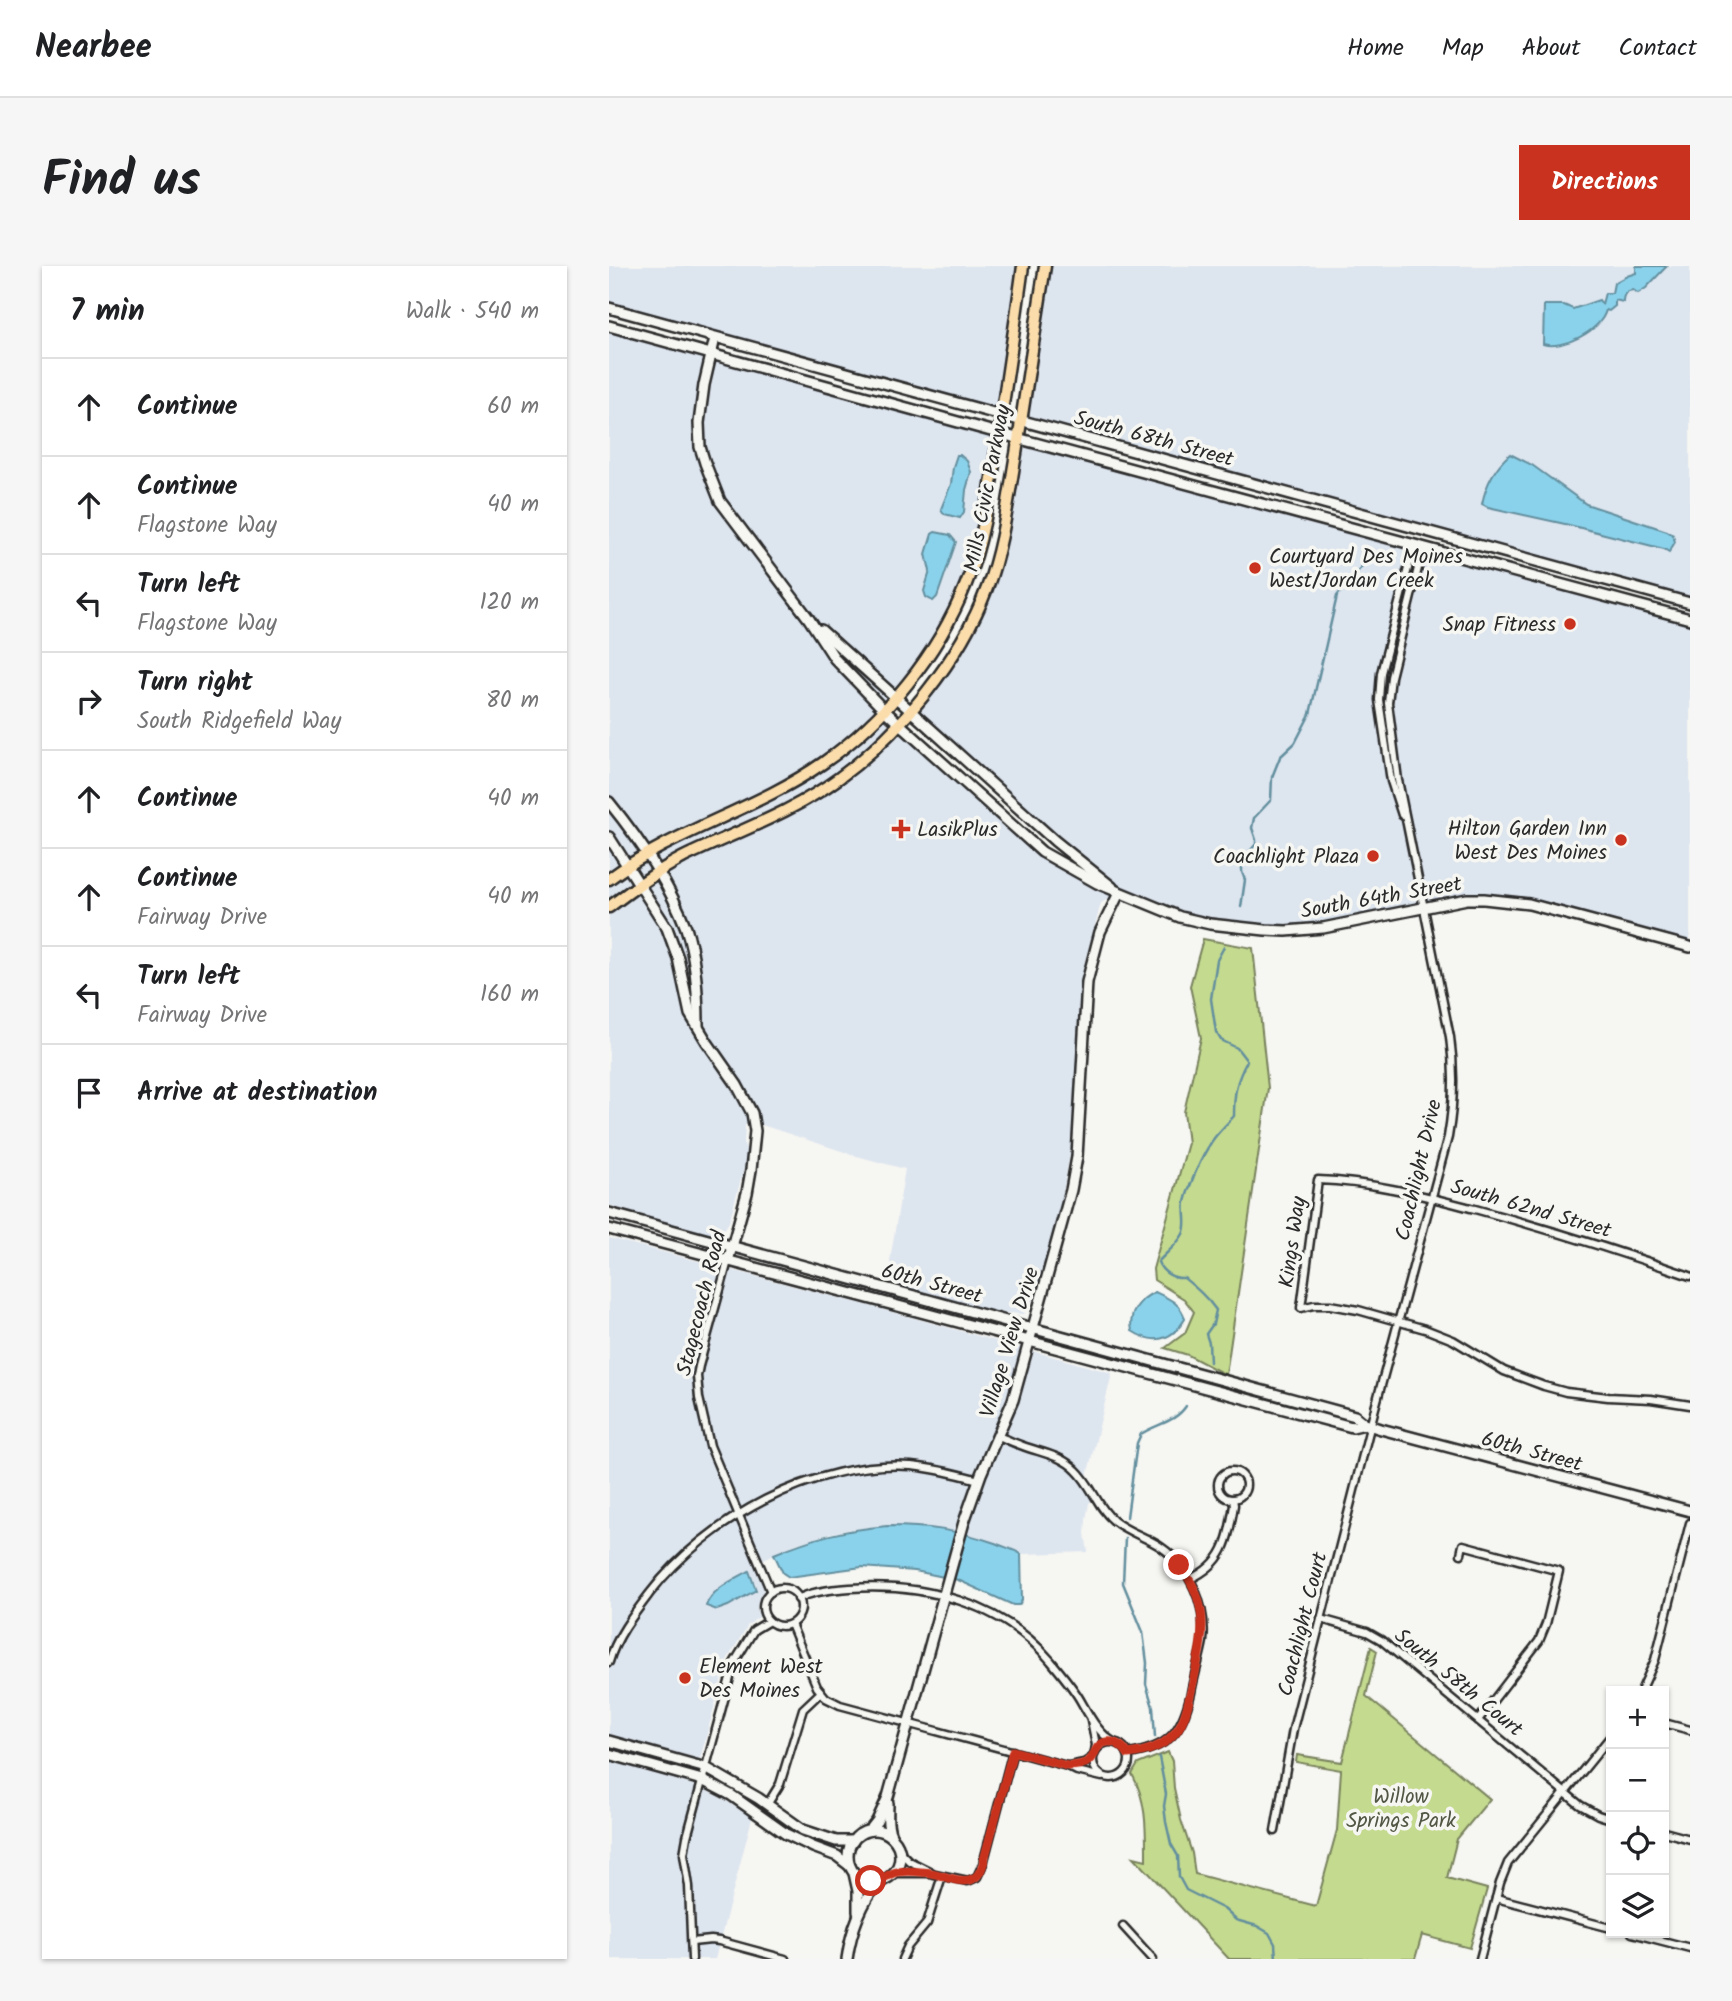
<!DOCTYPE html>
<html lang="en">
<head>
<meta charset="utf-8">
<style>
  :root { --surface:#fff; --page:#f6f6f6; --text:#202124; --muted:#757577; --line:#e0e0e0; --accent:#c8321e }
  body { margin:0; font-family:Kalam,sans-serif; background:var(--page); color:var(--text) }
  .controls { position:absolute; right:21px; bottom:21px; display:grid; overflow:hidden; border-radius:0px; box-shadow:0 2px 5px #0004 }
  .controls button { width:63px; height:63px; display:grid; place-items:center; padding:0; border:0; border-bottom:2px solid var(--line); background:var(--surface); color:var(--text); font:35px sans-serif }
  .stop { position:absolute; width:21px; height:21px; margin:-16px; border:5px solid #c8321e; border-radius:50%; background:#fff }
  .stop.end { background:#c8321e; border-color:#fff; box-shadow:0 2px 7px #0008 }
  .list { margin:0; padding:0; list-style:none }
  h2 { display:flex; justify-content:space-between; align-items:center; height:91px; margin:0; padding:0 28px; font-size:30px }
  h2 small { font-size:23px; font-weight:400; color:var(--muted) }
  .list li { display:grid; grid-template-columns:46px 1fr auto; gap:21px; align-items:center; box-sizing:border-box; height:98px; padding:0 28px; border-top:2px solid var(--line) }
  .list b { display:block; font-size:26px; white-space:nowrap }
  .list p { margin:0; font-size:23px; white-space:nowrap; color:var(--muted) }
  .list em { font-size:23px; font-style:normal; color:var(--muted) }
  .icon { flex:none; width:38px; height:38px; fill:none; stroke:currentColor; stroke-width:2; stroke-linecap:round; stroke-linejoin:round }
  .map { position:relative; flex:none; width:1081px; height:1693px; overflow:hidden; border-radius:0px }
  header { display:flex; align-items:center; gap:42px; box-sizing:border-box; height:98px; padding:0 35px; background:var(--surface); border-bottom:2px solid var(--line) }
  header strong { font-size:33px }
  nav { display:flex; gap:38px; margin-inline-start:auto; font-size:24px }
  .intro { display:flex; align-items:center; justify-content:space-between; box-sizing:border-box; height:168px; padding:0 42px }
  h1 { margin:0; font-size:49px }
  .button { padding:18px 32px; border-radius:0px; background:var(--accent); color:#fff; font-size:24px; font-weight:700 }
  main { display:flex; gap:42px; padding:0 42px }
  aside { flex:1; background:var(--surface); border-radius:0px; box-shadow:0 2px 5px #0004 }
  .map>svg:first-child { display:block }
  .built { fill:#dde5ef }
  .green { fill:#c4da8f; stroke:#78825d; stroke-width:2 }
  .water { fill:#8ad2eb; stroke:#648f9e; stroke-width:2 }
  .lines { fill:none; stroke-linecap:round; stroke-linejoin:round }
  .stream { stroke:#648f9e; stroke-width:2.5 }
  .street-casing { stroke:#2b2b2b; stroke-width:11 }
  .secondary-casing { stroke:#2b2b2b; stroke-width:14 }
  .primary-casing { stroke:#2b2b2b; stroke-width:15 }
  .street { stroke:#f6f6f2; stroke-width:6 }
  .secondary { stroke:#f6f6f2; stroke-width:9 }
  .primary { stroke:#fbddab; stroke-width:10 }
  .route { stroke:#c8321e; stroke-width:9 }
  .poi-dot { fill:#c8321e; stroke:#f6f6f2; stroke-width:2.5 }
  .labels { text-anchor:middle; stroke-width:7; stroke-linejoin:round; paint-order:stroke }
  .street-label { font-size:21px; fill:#2b2b2b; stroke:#f6f6f2 }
  .poi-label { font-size:21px; fill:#2b2b2b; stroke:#f6f6f2; text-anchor:start }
  .park-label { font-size:21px; fill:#515744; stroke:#f6f6f2 }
</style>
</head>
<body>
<header>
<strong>Nearbee</strong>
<nav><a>Home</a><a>Map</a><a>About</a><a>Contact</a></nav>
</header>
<div class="intro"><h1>Find us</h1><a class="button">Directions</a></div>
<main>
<aside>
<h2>7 min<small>Walk · 540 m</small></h2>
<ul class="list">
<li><svg class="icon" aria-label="ahead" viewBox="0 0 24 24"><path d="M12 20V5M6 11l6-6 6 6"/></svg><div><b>Continue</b></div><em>60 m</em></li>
<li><svg class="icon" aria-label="ahead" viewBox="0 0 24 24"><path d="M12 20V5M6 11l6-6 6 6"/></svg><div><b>Continue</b><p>Flagstone Way</p></div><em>40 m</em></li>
<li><svg class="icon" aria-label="left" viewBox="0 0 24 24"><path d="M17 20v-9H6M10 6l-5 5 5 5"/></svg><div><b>Turn left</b><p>Flagstone Way</p></div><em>120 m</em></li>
<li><svg class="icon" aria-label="right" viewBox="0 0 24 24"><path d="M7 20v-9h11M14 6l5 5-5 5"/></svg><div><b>Turn right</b><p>South Ridgefield Way</p></div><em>80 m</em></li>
<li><svg class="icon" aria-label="ahead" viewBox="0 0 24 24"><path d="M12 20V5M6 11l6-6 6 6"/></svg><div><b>Continue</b></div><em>40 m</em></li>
<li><svg class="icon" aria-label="ahead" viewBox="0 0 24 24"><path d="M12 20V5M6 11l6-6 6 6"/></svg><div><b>Continue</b><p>Fairway Drive</p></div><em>40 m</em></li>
<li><svg class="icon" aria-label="left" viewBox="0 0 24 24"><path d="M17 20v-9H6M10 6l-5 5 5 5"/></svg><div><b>Turn left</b><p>Fairway Drive</p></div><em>160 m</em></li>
<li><svg class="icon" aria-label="arrive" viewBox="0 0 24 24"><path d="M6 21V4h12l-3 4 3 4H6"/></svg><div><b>Arrive at destination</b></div></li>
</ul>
</aside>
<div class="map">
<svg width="1081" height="1693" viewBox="0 0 1081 1693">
  <rect width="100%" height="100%" fill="#f6f6f2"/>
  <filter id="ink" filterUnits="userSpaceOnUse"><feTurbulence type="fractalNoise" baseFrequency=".0143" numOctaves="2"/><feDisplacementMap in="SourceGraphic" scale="14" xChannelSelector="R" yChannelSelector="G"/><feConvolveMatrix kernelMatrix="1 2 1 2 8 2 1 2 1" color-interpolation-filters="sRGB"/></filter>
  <g filter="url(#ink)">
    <g class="built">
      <polygon points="0,0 414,0 392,149 0,42"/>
      <polygon points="436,0 1081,0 1081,337 412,154"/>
      <polygon points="0,60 389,167 373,264 337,361 275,444 433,586 507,626 301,445 331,408 378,324 409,172 1081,353 1081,681 920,638 875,633 677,665 601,658 510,627 492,637 474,703 462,883 451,943 435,1003 427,1028 415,1048 380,1046 287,1019 284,1016 281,997 282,989 296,903 248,890 153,859 136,859 135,878 139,888 120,956 115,964 105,969 86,966 37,952 0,939"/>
      <polygon points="0,972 272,1043 503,1107 477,1214 486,1231 480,1237 477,1253 476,1268 479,1286 412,1288 406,1284 370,1271 309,1260 278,1260 243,1263 219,1268 187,1278 146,1297 156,1321 149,1335 148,1343 150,1351 139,1359 118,1394 91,1493 0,1468"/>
      <polygon points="0,1495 91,1521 118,1535 143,1552 106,1693 0,1693"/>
    </g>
    <g class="green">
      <polygon points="594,673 644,682 659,822 617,1109 579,1089 556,1082 576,1067 585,1046 575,1033 545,1014 544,1003 579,877 575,846 592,772 581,720"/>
      <path d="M762,1381L768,1385L757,1430L881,1533L848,1573L838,1612L878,1623L861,1682L813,1669L806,1693H620L525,1591L537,1594C537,1564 538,1535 523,1508L529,1498L559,1486L563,1495L565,1522L572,1554L583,1587L586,1608L707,1640L728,1564L732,1504L687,1496L688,1489L733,1496Z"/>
    </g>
    <g class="water">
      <path d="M1027,0H1058L1037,22L1029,27L1024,24C1017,25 1014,28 1014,36L1006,34V40L1000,45L997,44C992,65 953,84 934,78L935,39H955L964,43L990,34L993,38L996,27H1003L1005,17L1018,10L1027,7Z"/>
      <path d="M901,188L923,199L977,238L1058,265L1064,269L1066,276L1060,286L1055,283L956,258L879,241L873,238C877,218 886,201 901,188Z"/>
      <polygon points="348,189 351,189 358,195 362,206 357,224 355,246 351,252 335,248 332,243 342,218 344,201"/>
      <polygon points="326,266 341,269 347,276 328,331 324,335 317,331 315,325 321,305 317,288 323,268"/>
      <path d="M546,1026C559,1032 572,1037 576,1053C563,1075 544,1079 523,1065C519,1048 530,1033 546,1026Z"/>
      <path d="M278,1260C317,1260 349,1264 386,1277C395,1281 404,1283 412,1288L413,1334L410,1339H404L349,1314L306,1305L253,1301L180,1311L174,1307L165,1288C205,1271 235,1264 278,1260Z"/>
      <path d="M140,1305L147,1324L119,1340L108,1344L97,1340C102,1323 126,1313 140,1305Z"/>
    </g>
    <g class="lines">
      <g class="stream">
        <polyline points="632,641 636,614 633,606 633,599 636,591 647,578 647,574 643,562 645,552 662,534 663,511 671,491 686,477 701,448 728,330 754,299"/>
        <path d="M601,1096L600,1077L597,1068L604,1058L607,1044C598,1031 587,1022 575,1012C564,1013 553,1006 549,996C556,988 569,978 574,968C579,959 574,947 576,936C580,919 593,890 603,875C609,866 618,858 625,850C625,827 627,815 638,795L628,782L612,774L607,766L602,733L608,694L615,681"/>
        <path d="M518,1251L528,1177L532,1168C547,1158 567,1156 577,1140"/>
        <polyline points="516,1272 514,1317 534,1366 538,1397 537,1418 544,1441 546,1471"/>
        <polyline points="550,1491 557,1528 555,1540 557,1556 562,1578 569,1590 570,1611 577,1624 615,1643 627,1654 648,1660 660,1667 666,1678 667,1693"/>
      </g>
      <g class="street-casing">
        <g id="street">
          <polyline points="793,549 782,515 770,434 772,407 805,279"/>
          <polyline points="119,995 90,1100 88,1110 90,1132 101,1180 162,1326"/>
          <path d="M1081,1010C1010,985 939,963 866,943C812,929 765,916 709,914L692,1042L705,1039H721L749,1044L816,1063L844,1074L895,1105L935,1120L957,1126L999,1131L1042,1133L1081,1139"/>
          <path d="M389,1170C397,1173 405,1177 414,1180C433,1187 452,1189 467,1204C483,1219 488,1241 505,1255C519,1266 537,1271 552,1281C581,1301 598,1340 594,1375C591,1392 585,1409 582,1427C573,1466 560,1482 519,1488"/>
          <circle cx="623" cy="1219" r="14"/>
          <polyline points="852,1288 854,1279 950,1305 937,1358 930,1375 870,1453"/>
          <path d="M581,1313C616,1297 619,1274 625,1239L624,1233"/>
          <circle cx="173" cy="1341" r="19"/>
          <path d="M189,1333C203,1325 225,1323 241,1322C314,1317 392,1336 441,1394C451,1406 462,1419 470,1432C480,1449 489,1468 506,1477"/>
          <polyline points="712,1353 758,1366 772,1374 971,1539 989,1549 1002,1553"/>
          <polyline points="182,1358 208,1421 217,1432 231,1439 458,1500 468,1505 493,1511"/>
          <path d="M0,1396C7,1371 25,1348 41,1327C98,1253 206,1194 302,1200C325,1202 348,1208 370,1214"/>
          <polyline points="1032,1425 1046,1394 1081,1257"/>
          <polyline points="482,1454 487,1479 486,1485"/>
          <polyline points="1055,1457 1081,1464"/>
          <circle cx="502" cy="1494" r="18"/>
          <polyline points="460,1500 475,1497 484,1491"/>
          <polyline points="158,1539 171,1518 194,1443 212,1426"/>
          <path d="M666,1565L684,1463L766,1142L839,871C845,837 846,806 841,771L789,514L779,437L782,411L814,282"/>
          <polyline points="1055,1566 1081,1573"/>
          <polyline points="290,1585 300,1595 322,1606"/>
          <polyline points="284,1607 321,1607 359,1615 368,1611 374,1598 404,1485"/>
          <polyline points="887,1632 1002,1662"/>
          <polyline points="514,1660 544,1693"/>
          <polyline points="1023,1667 1081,1682"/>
          <polyline points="83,1676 102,1674 110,1675 176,1693"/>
          <polyline points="83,1693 80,1620 75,1588 78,1571 125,1397 145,1364 160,1355"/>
          <polyline points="293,1693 299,1680 318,1657 333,1610"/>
          <polyline points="871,1693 891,1617 899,1597 1002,1470"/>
        </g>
      </g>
      <g class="secondary-casing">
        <g id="secondary">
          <polyline points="0,42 1081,337"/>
          <polyline points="0,60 389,167 1081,353"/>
          <polyline points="106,72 95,119 90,157 91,181 96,197 111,235 200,353 226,393 275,444 433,586 488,617 571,651 601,658 656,664 677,665 714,662 858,633 875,633 920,638 1081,681"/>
          <polyline points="212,364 446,575 503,621"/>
          <path d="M0,536C30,573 60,617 77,662C87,692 89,728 89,760"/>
          <polyline points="0,571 58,662 69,692 81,748 98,776 128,819 143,847 146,865 142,904 138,927 119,995"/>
          <polyline points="0,947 746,1150 756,1158 772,1163 1081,1245"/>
          <polyline points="0,963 743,1161 756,1158"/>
          <polyline points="0,1475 97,1502 149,1532 194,1564 227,1575 244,1575"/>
          <polyline points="0,1488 93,1514 122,1529 177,1568 204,1581 228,1590 241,1600"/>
          <path d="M279,1537C279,1548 277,1561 283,1571"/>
          <polyline points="261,1564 268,1555 279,1531 355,1256 372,1208 404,1134 462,924 468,891 478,716 491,666 510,627"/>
          <circle cx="265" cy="1590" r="26"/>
          <polyline points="245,1607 249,1625 249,1646"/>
          <path d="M238,1693C242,1664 252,1638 270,1615"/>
        </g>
      </g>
      <g class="primary-casing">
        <g id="primary">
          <path d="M0,613C65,564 147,544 214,497C276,454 329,389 357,318C375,274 381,225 388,178C397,119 406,59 414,0"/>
          <path d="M0,641C24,623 48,605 75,591C127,566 183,547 230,512C291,467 351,394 378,322C394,280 399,233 407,188C417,125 426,63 436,0"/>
        </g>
      </g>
      <use href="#street" class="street"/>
      <use href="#secondary" class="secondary"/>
      <use href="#primary" class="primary"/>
    </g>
  </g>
  <g class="lines" filter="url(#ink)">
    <path class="route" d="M262,1615C271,1615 274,1612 282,1608C292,1603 311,1606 322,1607C334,1609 348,1617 361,1614C369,1612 372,1605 374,1598L404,1485L458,1500C466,1500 475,1499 481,1494C486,1490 485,1484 490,1480C500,1471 513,1478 519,1488C536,1486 551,1482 563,1470C576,1458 579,1438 583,1421C593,1374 604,1340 570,1299"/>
  </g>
  <g class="poi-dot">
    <circle cx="646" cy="302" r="7"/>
    <circle cx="961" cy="358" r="7"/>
    <path d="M288.5 552.5h7v7h7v7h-7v7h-7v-7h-7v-7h7z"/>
    <circle cx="1012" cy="574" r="7"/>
    <circle cx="764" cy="590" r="7"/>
    <circle cx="76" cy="1412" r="7"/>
  </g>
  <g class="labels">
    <g class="street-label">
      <text transform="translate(545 172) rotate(15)" y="7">South 68th Street</text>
      <text transform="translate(378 222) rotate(-79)" y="7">Mills Civic Parkway</text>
      <text transform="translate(772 631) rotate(-10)" y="7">South 64th Street</text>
      <text transform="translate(809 904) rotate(-77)" y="7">Coachlight Drive</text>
      <text transform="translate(922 942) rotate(16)" y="7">South 62nd Street</text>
      <text transform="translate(683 976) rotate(-82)" y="7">Kings Way</text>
      <text transform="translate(323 1017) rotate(15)" y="7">60th Street</text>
      <text transform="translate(92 1037) rotate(-76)" y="7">Stagecoach Road</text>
      <text transform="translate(400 1076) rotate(-73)" y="7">Village View Drive</text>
      <text transform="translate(923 1185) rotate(15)" y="7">60th Street</text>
      <text transform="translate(693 1358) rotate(-76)" y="7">Coachlight Court</text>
      <text transform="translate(850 1416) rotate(39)" y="7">South 58th Court</text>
    </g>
    <g class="poi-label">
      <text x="660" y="297">Courtyard Des Moines<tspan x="660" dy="24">West/Jordan Creek</tspan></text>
      <text x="947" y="365" text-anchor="end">Snap Fitness</text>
      <text x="998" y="569" text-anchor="end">Hilton Garden Inn<tspan x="998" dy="24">West Des Moines</tspan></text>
      <text x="308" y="570">LasikPlus</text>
      <text x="750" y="597" text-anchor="end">Coachlight Plaza</text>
      <text x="90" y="1407">Element West<tspan x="90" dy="24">Des Moines</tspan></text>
    </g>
    <g class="park-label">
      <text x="792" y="1537">Willow<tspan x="792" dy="24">Springs Park</tspan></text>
    </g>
  </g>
</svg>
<div class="controls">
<button>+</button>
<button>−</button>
<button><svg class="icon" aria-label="locate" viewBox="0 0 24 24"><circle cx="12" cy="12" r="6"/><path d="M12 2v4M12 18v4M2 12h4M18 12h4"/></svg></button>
<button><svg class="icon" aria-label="layers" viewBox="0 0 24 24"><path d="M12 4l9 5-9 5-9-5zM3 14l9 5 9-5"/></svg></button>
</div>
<div class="stop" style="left:262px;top:1615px"></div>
<div class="stop end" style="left:570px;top:1299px"></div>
</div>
</main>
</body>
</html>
